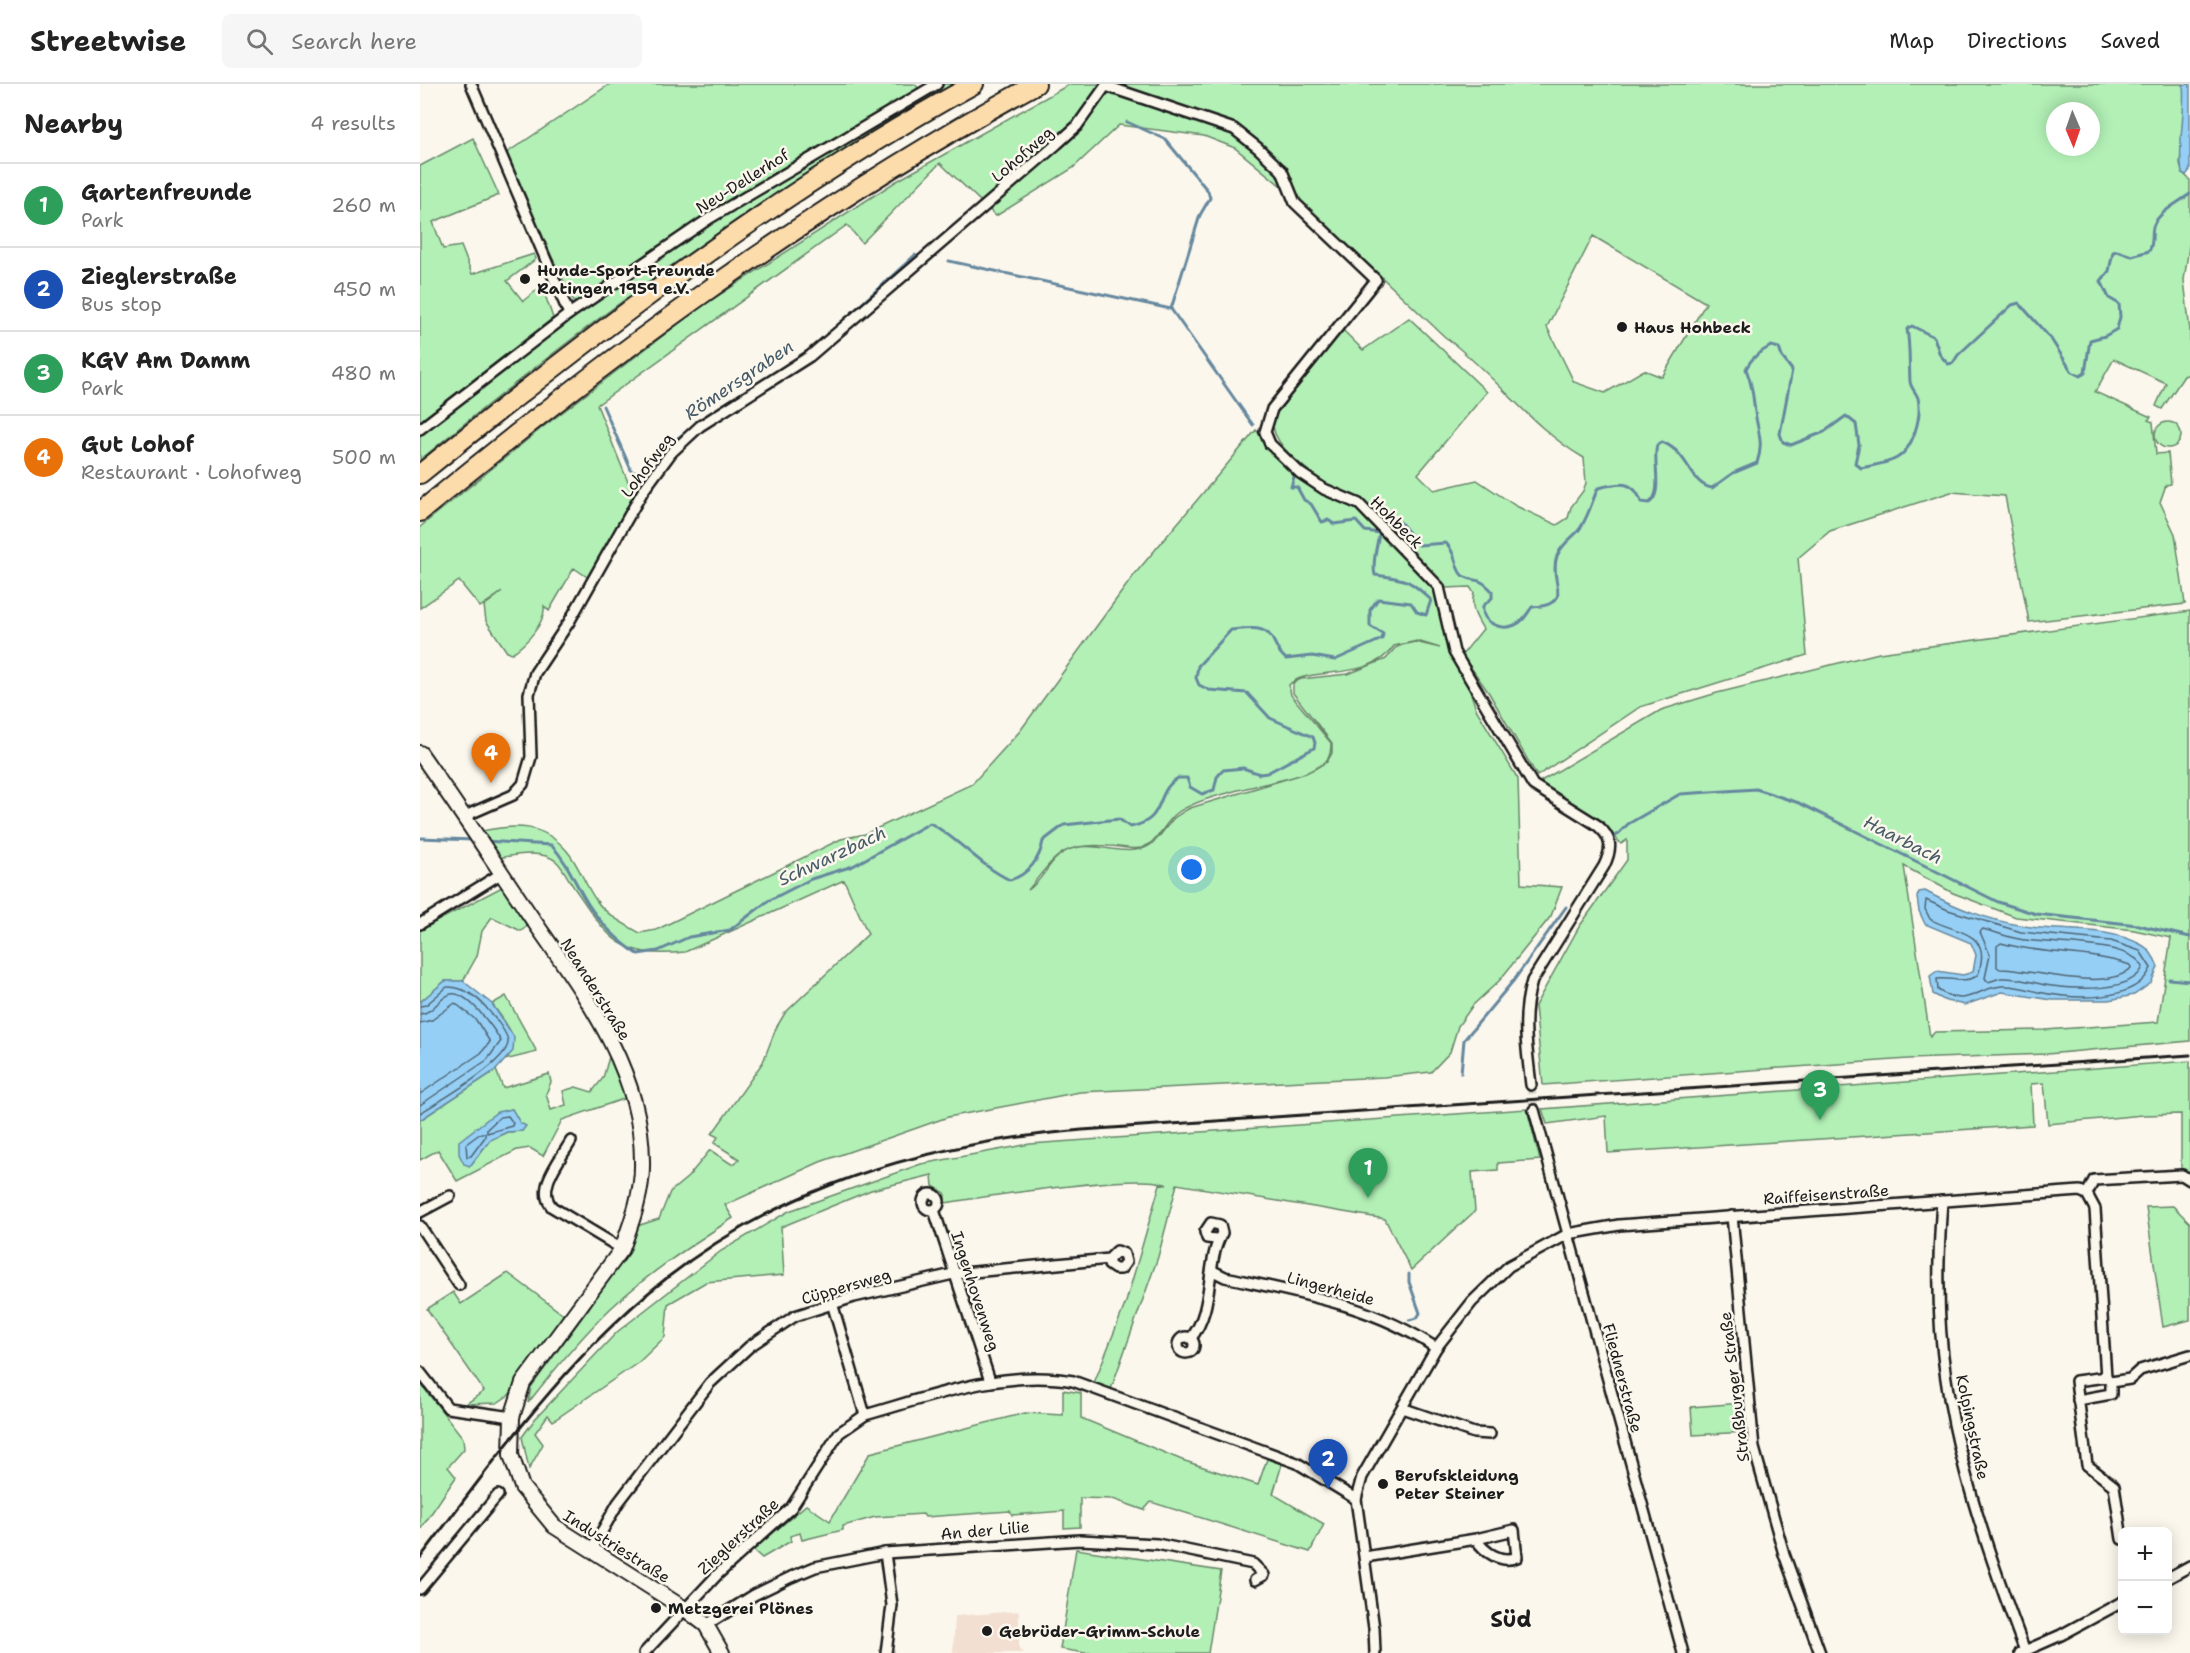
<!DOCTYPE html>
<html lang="en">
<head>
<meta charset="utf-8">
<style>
  :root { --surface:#fff; --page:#f6f6f6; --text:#222; --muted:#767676; --line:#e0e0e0; --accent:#111827 }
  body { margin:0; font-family:"Shantell Sans",sans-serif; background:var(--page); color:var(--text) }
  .controls { position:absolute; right:18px; bottom:18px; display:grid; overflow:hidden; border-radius:9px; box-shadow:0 3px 15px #0003 }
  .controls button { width:54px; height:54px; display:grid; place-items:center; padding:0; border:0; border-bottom:2px solid var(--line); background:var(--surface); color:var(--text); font:30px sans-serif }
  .compass { position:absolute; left:1626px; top:18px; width:54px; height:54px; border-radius:50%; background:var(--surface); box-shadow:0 3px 15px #0003; rotate:178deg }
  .you { position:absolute; left:772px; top:786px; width:21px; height:21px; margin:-15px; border:4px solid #fff; border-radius:50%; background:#1a73e8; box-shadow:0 0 0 9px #1a73e833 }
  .badge { display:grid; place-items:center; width:39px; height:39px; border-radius:50%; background:var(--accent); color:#fff; font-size:20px; font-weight:700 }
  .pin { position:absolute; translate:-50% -50px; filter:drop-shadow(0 2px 3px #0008) }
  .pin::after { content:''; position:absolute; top:32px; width:21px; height:18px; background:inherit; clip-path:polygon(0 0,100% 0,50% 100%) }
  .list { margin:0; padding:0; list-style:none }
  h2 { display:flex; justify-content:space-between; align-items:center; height:78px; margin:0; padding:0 24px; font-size:26px }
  h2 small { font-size:20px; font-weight:400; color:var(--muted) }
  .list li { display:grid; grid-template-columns:39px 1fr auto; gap:18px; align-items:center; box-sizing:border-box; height:84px; padding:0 24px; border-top:2px solid var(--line) }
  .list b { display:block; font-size:22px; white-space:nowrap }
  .list p { margin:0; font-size:20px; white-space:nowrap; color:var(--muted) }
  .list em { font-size:20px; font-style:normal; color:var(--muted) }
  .icon { flex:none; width:33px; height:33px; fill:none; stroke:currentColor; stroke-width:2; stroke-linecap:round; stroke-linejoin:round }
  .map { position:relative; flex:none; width:1770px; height:1569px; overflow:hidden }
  header { display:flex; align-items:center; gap:36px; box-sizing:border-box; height:84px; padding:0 30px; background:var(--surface); border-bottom:2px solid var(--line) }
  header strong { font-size:28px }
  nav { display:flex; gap:33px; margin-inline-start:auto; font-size:21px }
  .search { width:420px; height:54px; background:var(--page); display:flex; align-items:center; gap:15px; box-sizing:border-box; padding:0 21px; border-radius:9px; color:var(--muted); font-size:22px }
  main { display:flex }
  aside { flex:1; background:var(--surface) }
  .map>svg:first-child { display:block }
  .built { fill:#f3dfd2 }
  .green { fill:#b2f0b6; stroke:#678669; stroke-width:1.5; fill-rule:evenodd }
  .water { fill:#96cff5; stroke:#65879e; stroke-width:1.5 }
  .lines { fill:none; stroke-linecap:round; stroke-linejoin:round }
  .shore { stroke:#4d6473; stroke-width:1.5 }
  .stream { stroke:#65879e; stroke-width:3 }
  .street-tunnel { stroke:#dad6cd; stroke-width:9; stroke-dasharray:9 4.5; stroke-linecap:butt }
  .street-casing { stroke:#1c1c1c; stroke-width:14 }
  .secondary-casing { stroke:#1c1c1c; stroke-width:18 }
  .highway-casing { stroke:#1c1c1c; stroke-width:22 }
  .street { stroke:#fbf7ec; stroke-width:9 }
  .secondary { stroke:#fbf7ec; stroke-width:14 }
  .highway { stroke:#fddcac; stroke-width:18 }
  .rail { stroke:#1c1c1c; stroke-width:3 }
  .poi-dot { fill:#1c1c1c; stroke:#fbf7ec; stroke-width:2 }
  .labels { text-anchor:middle; stroke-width:5; stroke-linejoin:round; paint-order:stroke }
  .street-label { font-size:16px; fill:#1c1c1c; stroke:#fbf7ec }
  .poi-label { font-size:16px; font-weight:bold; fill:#1c1c1c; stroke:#fbf7ec; text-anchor:start }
  .water-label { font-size:18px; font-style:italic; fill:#475b68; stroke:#fbf7ec }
  .district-label { font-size:22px; font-weight:bold; fill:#1c1c1c; stroke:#fbf7ec }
</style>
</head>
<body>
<header>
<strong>Streetwise</strong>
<div class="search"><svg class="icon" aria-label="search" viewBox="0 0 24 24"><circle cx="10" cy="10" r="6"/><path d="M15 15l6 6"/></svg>Search here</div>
<nav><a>Map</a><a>Directions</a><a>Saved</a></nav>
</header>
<main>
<aside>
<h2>Nearby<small>4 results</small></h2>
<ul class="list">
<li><span class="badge" style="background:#2e9e5b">1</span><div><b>Gartenfreunde</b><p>Park</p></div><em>260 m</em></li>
<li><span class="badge" style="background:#1a4fb4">2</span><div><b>Zieglerstraße</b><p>Bus stop</p></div><em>450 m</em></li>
<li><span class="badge" style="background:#2e9e5b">3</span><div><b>KGV Am Damm</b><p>Park</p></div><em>480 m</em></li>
<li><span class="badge" style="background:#e8710a">4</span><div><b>Gut Lohof</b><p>Restaurant · Lohofweg</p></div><em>500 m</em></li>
</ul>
</aside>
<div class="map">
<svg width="1770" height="1569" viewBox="0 0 1770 1569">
  <rect width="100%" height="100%" fill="#fbf7ec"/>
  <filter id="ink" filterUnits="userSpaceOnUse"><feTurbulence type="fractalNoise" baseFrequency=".0167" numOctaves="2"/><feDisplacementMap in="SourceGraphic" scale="12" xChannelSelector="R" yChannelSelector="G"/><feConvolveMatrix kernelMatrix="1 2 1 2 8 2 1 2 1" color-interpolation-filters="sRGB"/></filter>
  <g filter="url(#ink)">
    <polygon class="built" points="599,1527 599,1566 604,1569 533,1569 535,1532"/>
    <g class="green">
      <polygon points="190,0 495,0 499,5 290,131 155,220 82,72"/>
      <path d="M524,0H536C455,48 375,97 297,150C194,220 96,297 0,376V349C50,311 99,270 151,233C270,148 396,71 524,0Z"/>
      <path d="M650,0H1764L1765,20L1760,79L1762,88L1770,96V156L1764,196L1770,247V290L1764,292L1742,325L1736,322L1746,299L1694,275L1675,308L1731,333L1728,336L1733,338L1736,370L1748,369L1751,400L1746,401L1740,418L1755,450L1765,520L1609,538L1585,412L1531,408L1410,447L1378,474L1387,571L1220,623L1117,692L1069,609L1042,571L1063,545C1056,533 1050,524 1054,509L1050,503L1025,504C1023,518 1035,527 1028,540L1056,625L1098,695L1101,800L1142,803L1131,832L1079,897L1053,921L1038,942L1030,968L1011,988L964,993L660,1008L528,1033L400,1078L305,1121L313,1134C270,1162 227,1190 190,1225C160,1254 134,1286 108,1319L111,1303L169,1224L217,1142L239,1135L250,1108L268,1093L290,1066L313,1081L319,1075L294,1059L298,1053L292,1050L343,978L356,944L365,929L448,850L424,796L265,868C200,875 189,855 155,805C149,797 144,785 137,778C123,765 95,771 78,774L62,747C96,740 123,739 147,767C159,781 165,801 176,816C186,831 204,840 220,849L236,846L421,755L445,750L552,700L600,647L714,491L836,346L868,384L895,392C878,378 852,360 852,335L923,246L943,266L989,234L1067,308L998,390L1014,406L1057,396L1096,422L1137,441L1148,434L1151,423L1163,407L1166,399L1164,374C1111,344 1074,289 1025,253L903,138L876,116L865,80L866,106L815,64L784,52L699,41L653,84L576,132L520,79L442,159L427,141L177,321L214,413L170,495L154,484L129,527L124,522C126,539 105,561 92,569L87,568L66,537L64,522L82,508L60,523L39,497L0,524V443L123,343L282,222L475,98ZM1635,27H1671V63H1635ZM1173,152L1286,219L1242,293L1224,286L1185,309L1154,298L1127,243ZM997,557L1020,564L995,558L982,561L975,564L966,575L928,590L881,595L873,599V609L912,659V669L907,678L886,689L770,724C765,727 759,730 754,734C744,744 736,762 721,765C696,771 671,755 646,767C629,775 624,796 608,806C636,772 641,758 689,762C698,762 712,766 721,764C738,759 744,739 757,729C770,720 792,713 808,709C831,701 892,694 907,676C911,671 911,665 911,659L871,611L869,601C888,581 949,599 974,562Z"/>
      <polygon points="53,54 79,111 13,138 23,165 41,162 52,190 114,170 116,175 87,197 103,217 122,202 133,234 0,337 0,82"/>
      <circle cx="1748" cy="351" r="13"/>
      <path d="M1770,527V957L1627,970L1488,975L1123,1001L1115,922L1159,843L1207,776V756L1201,760C1178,731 1143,725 1121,697L1241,626L1297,609L1459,569ZM1484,782L1533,809L1596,833L1714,846L1751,854L1738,938L1625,946L1515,948L1510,953Z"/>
      <polygon points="82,803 107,842 101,847 72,833 62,847 57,872 43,897 25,897 0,918 0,846"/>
      <path d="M86,912L117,968L85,976C104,956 85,939 72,920Z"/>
      <path d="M189,973L206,1014L142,1036L123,1072L110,1064L97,1066L37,1097L18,1066L0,1076V1036L76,986L83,1004L129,990L131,998L126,1010L131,1026L146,1021L143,1007L156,1003L172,1008L183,994ZM92,1025L100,1039L105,1042L102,1047L87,1048L70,1056L50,1082C58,1054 59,1031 92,1025Z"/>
      <polygon points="1770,977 1770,1093 1761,1089 1761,1030 1723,1031 1628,1040 1624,999 1611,1000 1613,1041 1188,1069 1186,1032 1127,1040 1122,1025"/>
      <path d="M1107,1025L1120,1076L1078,1079V1086L1052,1088L1055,1127L991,1186L965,1135L757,1100L738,1173L691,1305L674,1299L706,1218L740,1100L747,1101C726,1087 558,1114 525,1119V1109L513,1102L512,1091L451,1106L361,1143L364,1191L286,1198L248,1220L245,1253L219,1278L133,1337L128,1331L115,1349L123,1360L109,1385L102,1353L115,1335L197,1248L301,1167L369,1127L501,1080L610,1060Z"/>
      <polygon points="1753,1122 1770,1139 1770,1236 1743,1243 1726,1123"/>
      <polygon points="88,1189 145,1232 89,1311 77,1319 46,1320 64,1307 7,1225 33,1208 41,1220"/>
      <polygon points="0,1299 43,1354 44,1365 28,1383 36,1393 0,1446"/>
      <polygon points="643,1306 661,1309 661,1334 762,1376 838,1401 847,1375 862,1380 853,1410 904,1440 890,1468 731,1418 724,1426 693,1415 660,1414 660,1443 644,1444 644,1427 592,1431 590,1427 505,1433 503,1430 455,1433 423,1442 423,1446 382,1456 380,1449 370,1452 371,1457 342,1474 333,1466 386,1421 410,1437 450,1369 605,1329 643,1331"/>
      <polygon points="1322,1319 1326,1348 1273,1351 1271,1323"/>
      <polygon points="656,1465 801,1487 788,1569 665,1569 640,1565"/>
    </g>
    <g class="water">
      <path d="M1770,0V86L1766,91L1762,89C1757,59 1766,30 1763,1Z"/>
      <path d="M1505,807C1534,823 1571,837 1604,842C1641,848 1689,842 1722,861C1730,865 1735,875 1738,883L1731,899L1714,911L1689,916H1632L1582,908L1545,921L1526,917L1513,910L1510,892L1517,887L1543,891L1553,888L1556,871L1551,859L1505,840L1499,827L1497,813L1499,808Z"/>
      <polygon points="25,897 43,897 72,920 94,953 93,967 76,986 0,1036 0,918"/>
      <polygon points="92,1025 100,1039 106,1042 102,1047 87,1048 70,1056 50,1082 44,1080 39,1070 39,1057 77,1028"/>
    </g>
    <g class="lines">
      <g class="shore">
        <path d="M1506,816L1528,826L1601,848L1691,857L1720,867L1731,884C1715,920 1652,915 1618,908C1607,905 1595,901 1582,902C1555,904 1548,925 1518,906L1517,895C1528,893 1541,899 1553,894C1560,891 1560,885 1561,878C1567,846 1528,847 1510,835L1505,825Z"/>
        <path d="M1563,845C1575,848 1587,853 1599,855C1627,861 1710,856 1723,883C1712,909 1656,905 1632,902C1615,900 1599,893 1581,894C1577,895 1572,897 1568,898L1565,894L1570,871L1560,848Z"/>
        <path d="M1581,859C1623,871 1668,867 1710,881L1711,884C1688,909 1611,885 1580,885L1577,883V862Z"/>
        <path d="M0,922L6,921L27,903C43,902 59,914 69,927C75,934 88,949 88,958C88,978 18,1018 0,1029"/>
        <path d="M0,930C14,929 19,913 31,910C47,906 74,945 81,957L67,976L0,1021"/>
        <polyline points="0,939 12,936 35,919 56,936 70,958 61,969 0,1010"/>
        <polygon points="88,1032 93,1039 92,1042 67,1049 67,1045 80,1033"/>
        <polygon points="61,1049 65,1049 65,1053 51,1072 47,1073 46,1060"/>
      </g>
      <g class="stream">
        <polyline points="707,38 745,55 788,107 790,114 780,131 751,225"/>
        <polyline points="529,177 751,225 833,341"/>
        <polyline points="403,255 495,171"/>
        <polyline points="380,273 396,261"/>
        <polyline points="183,322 212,388 229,389 254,357 286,333"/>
        <polyline points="0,339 30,316"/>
        <polyline points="874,393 871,403 877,403 884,416 891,420 902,438 908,436 914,440 936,437 945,447 959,449"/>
        <polyline points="1195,753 1208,740 1260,710 1336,705 1379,719 1578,818 1616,830 1718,841 1770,853"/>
        <polyline points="0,754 53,756"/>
        <path d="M65,757L131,761C148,778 155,800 168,820C180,839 199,858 218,870L238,867L269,853L310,846L348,817L391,795L433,782L510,739C539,755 560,782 590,796C608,791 620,775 623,757L644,741L699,735L710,743C748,736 733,709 758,694H767L770,703L782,710L794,706L797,693L803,686L823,684L840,690L847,689L894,664L895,659L893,653L850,634L827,609L789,606L779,601L776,594L778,582L811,546C825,545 843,540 852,554C857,563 858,569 866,575L892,572L915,576L962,555L963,550L950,542V526L958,515L991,519L997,528L1006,531L1011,516C988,494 985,495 955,491C952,481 958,448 964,439L980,438L999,461L1026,459C1037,469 1035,487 1043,492C1057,499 1058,492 1072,507V514L1063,522C1061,539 1081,547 1095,541C1103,538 1107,530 1112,523C1121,522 1132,522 1137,513C1141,506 1131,489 1137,472C1142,460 1150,456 1158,447C1167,437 1172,417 1178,404C1198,399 1214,395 1221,418L1229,419C1244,410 1232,378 1237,361L1242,358C1270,369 1269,400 1292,404L1313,389L1337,379C1344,359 1338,348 1335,328C1333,312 1332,300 1326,285C1331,274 1340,268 1351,262L1359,264L1362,273L1372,286L1360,350L1363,358L1371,361L1404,348L1426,332L1436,340L1439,361L1435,379L1441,384C1453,381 1467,380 1477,374C1494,364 1502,331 1498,314C1496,308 1490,303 1490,297C1489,280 1490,262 1487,245L1492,242L1514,253L1520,271L1528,280L1533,279L1538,271L1592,221L1599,219L1631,255L1652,288L1660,292L1665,289L1670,256L1685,252L1697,245L1700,233L1699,220L1689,214L1681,197L1689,187L1693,168L1697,167L1712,172L1729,167C1734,159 1731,152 1733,143C1737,129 1758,119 1770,110"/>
        <polyline points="1749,895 1770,897"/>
        <polyline points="1041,989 1044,956 1094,896 1146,823"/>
        <polyline points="989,1190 989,1198 1000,1229 997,1234 989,1236"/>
      </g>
      <polyline class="street-tunnel" points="1111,1001 1114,1026"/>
      <g class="street-casing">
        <g id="street">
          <polyline points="51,0 149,230"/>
          <path d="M686,2L814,45L838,64L862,87L875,119L956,196L852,325L845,348L850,360L880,389L904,405L939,420L1019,503L1034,568L1113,701L1177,741C1193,754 1192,765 1184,782L1112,897C1101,932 1107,966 1111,1001"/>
          <polyline points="0,345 149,230 290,134 517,0"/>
          <polyline points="45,732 93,711 103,700 111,673 109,610 115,589 149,538 223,407 251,369 280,342 390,272 637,60 657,42 687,0"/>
          <polyline points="0,840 82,789"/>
          <polyline points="1114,1026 1263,1569"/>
          <path d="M151,1057C141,1075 115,1104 132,1123L202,1165"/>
          <circle cx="511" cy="1118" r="8"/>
          <polyline points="1667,1110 1674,1096 1762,1091 1770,1096"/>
          <path d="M1522,1117C1520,1146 1518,1175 1519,1204C1519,1329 1561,1451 1605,1567"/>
          <polyline points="514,1126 570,1297"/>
          <polyline points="0,1128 30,1112"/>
          <polyline points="1312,1132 1334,1364 1364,1470 1400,1569"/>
          <polyline points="0,1142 39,1201"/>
          <path d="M793,1187L805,1193C879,1209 953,1221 1016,1264"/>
          <polyline points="412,1219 445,1331"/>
          <circle cx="766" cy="1261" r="8"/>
          <path d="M771,1254C795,1225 785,1179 802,1149L800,1141L791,1139L785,1148L787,1154L796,1155"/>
          <polyline points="0,1288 28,1324 92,1333"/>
          <polyline points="1658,1316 1691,1310 1691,1298"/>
          <polyline points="982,1324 1054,1349 1070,1350"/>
          <polyline points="1702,1455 1694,1402 1667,1381 1656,1297 1686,1293 1691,1298 1710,1295 1720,1286 1770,1271"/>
          <polyline points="172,1465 198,1419 290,1299 330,1262 375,1232 434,1213 533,1190 689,1175 697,1167 704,1170 706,1178 701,1185 695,1185 689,1181 689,1175"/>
          <polyline points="465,1469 472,1521 466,1569"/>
          <path d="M945,1473L1056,1455L1094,1446L1097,1473C1081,1480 1064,1468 1056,1455"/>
          <polyline points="1748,1494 1770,1482"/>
          <polyline points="0,1505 78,1411"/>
          <polyline points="286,1541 334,1511 371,1493 395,1483 465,1469 660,1456 737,1460 833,1480 844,1491 835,1496"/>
          <path d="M224,1569L298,1490L371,1424L419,1349L445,1331C512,1312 583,1285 653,1297L877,1379L936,1415"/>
          <polyline points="955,1569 954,1544 936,1415 942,1393 1016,1264 1052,1218 1089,1182 1148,1150 1199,1141 1660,1107 1667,1110 1675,1125 1686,1293"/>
          <polyline points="1600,1569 1641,1551 1702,1518"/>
        </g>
      </g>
      <g class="secondary-casing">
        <path id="secondary" d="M0,669C36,720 70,772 105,824C157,901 222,980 222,1077C223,1108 212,1137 202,1165L103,1299L92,1333L91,1371L102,1403L134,1442L265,1525L286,1541L302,1569"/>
      </g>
      <g class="highway-casing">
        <g id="highway">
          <path d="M0,390C176,248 355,109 554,0"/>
          <path d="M0,428C193,268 395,121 616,0"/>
        </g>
      </g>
      <use href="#street" class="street"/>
      <use href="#secondary" class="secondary"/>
      <use href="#highway" class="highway"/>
      <path class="rail" d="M0,1474C61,1394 121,1310 194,1240C325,1113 484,1061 662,1046L1770,971"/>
    </g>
  </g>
  <g class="poi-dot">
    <circle cx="105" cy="195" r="6"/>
    <circle cx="1202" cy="243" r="6"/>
    <circle cx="963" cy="1400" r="6"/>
    <circle cx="236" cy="1524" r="6"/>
    <circle cx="567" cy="1547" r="6"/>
  </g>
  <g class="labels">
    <g class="street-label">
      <text transform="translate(602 70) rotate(-41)" y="6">Lohofweg</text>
      <text transform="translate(322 97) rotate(-32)" y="6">Neu-Dellerhof</text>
      <text transform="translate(227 381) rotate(-53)" y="6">Lohofweg</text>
      <text transform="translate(977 438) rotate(45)" y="6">Hohbeck</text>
      <text transform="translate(176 905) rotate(58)" y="6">Neanderstraße</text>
      <text transform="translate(1406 1110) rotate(-4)" y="6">Raiffeisenstraße</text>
      <text transform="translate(426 1202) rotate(-16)" y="6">Cüppersweg</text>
      <text transform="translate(911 1204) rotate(15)" y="6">Lingerheide</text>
      <text transform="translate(556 1207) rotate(72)" y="6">Ingenhovenweg</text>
      <text transform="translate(1203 1294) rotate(75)" y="6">Fliednerstraße</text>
      <text transform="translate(1314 1303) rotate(-97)" y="6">Straßburger Straße</text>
      <text transform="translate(1553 1343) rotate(78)" y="6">Kolpingstraße</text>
      <text transform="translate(565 1446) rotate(-5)" y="6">An der Lilie</text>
      <text transform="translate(318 1452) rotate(-43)" y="6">Zieglerstraße</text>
      <text transform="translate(197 1462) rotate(32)" y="6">Industriestraße</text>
    </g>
    <g class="poi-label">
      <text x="117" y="192">Hunde-Sport-Freunde<tspan x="117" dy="18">Ratingen 1959 e.V.</tspan></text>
      <text x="1214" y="249">Haus Hohbeck</text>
      <text x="975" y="1397">Berufskleidung<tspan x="975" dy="18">Peter Steiner</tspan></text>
      <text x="248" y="1530">Metzgerei Plönes</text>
      <text x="579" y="1553">Gebrüder-Grimm-Schule</text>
    </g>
    <g class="water-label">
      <text transform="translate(319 296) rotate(-34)" y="6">Römersgraben</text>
      <text transform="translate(1483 756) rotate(27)" y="6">Haarbach</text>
      <text transform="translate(412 772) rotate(-25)" y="6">Schwarzbach</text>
    </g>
    <g class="district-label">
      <text x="1091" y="1543">Süd</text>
    </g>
  </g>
</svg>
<div class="controls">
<button>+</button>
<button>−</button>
</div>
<svg class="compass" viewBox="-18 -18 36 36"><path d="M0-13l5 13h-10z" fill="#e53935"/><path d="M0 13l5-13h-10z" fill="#767676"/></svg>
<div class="you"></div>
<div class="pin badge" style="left:948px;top:1114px;background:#2e9e5b">1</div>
<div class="pin badge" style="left:908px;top:1405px;background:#1a4fb4">2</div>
<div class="pin badge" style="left:1400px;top:1036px;background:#2e9e5b">3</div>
<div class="pin badge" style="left:71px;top:699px;background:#e8710a">4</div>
</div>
</main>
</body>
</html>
